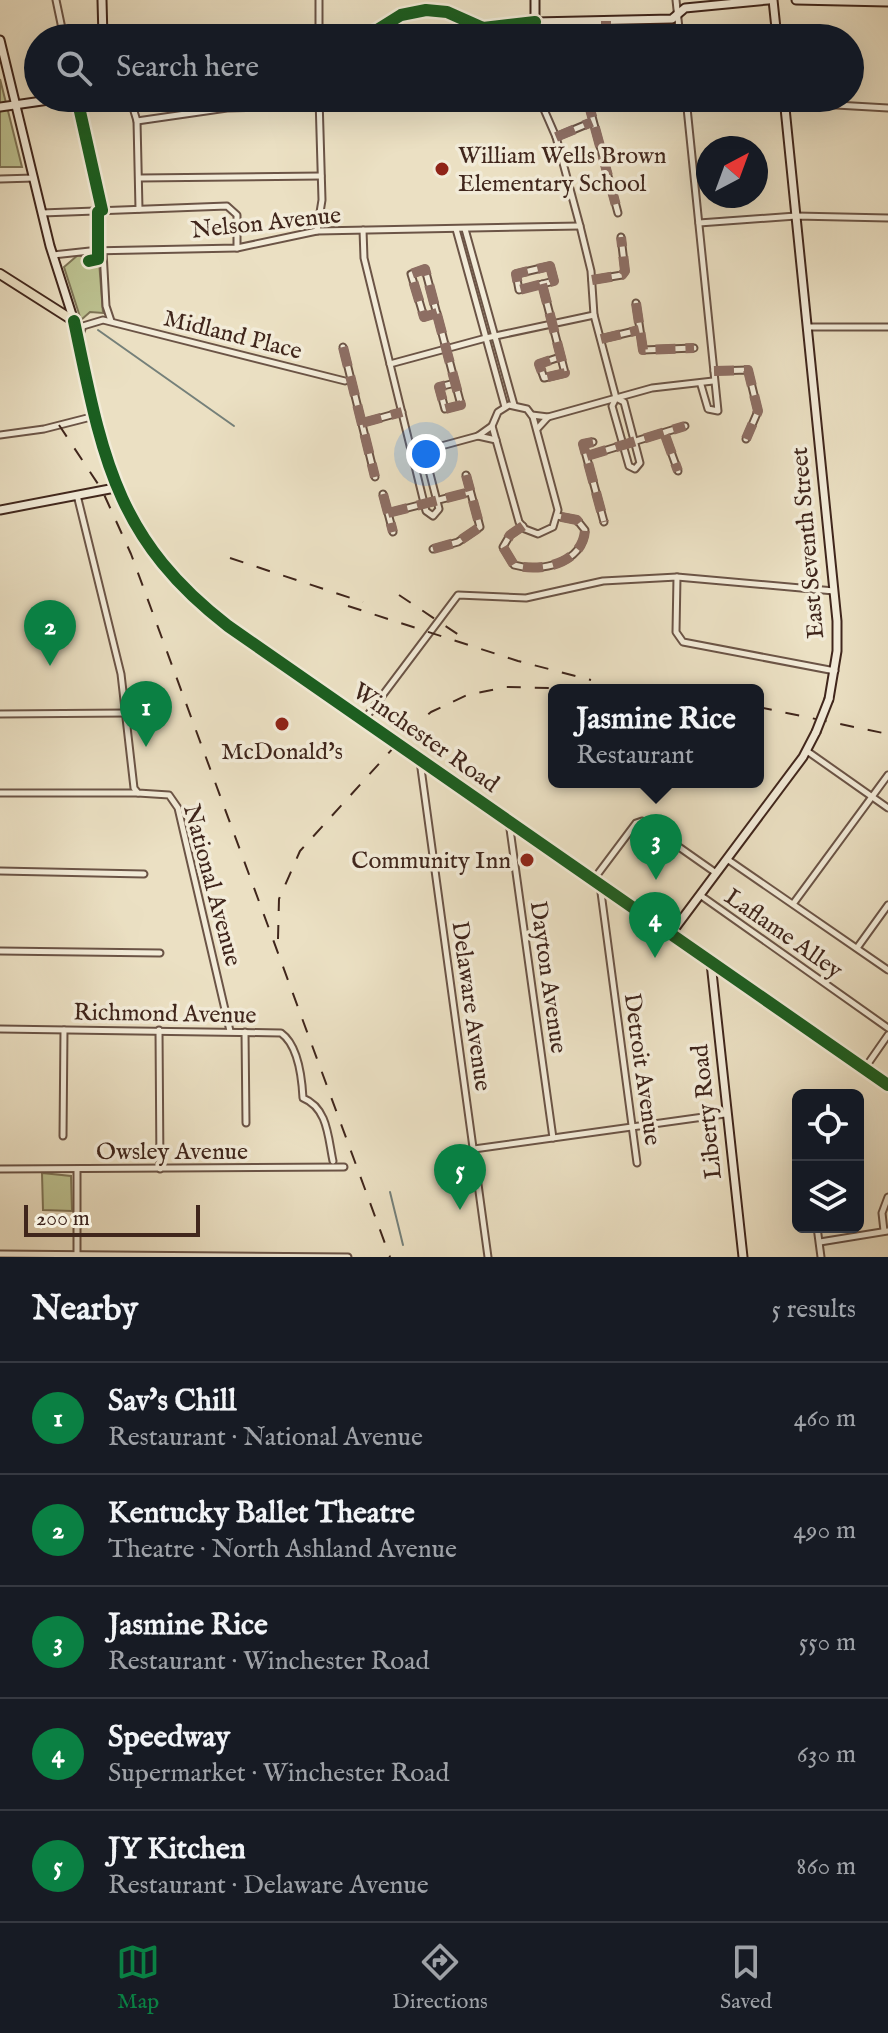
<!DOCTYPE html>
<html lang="en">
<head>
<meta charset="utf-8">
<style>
  :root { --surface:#171b24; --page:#242831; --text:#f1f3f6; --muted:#9ea1a6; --line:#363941; --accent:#0b8043 }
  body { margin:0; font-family:"IM FELL English",serif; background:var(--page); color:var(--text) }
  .controls { position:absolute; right:24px; bottom:24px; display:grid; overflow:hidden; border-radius:12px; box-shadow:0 8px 32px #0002 }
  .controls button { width:72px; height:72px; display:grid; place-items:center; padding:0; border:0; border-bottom:2px solid var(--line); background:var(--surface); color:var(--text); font:40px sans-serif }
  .compass { position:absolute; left:696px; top:136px; width:72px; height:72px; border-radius:50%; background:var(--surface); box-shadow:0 8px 32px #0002; rotate:41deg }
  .scale { position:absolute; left:24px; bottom:20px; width:176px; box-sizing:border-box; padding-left:8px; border:4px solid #40261c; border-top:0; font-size:22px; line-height:28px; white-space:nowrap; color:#40261c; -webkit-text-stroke:6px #f2ebd8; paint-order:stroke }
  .you { position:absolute; left:426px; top:454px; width:28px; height:28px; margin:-20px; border:6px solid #fff; border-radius:50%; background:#1a73e8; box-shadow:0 0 0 12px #1a73e833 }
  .badge { display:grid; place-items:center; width:52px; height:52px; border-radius:50%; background:var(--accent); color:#fff; font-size:26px; font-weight:700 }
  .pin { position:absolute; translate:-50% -66px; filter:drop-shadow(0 2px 4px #0008) }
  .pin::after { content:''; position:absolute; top:42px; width:28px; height:24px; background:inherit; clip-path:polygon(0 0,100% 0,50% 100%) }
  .popup { position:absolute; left:548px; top:684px; width:216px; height:104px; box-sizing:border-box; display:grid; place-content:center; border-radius:12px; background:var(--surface); filter:drop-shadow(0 2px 6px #0005); font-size:26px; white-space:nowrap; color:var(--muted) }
  .popup b { font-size:30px; color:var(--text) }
  .popup::after { content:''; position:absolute; left:50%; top:100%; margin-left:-16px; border:16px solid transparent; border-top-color:var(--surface) }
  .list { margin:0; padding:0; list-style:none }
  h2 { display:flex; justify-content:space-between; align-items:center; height:104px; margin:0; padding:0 32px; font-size:34px }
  h2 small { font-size:26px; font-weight:400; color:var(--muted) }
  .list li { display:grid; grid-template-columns:52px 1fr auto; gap:24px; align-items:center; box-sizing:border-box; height:112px; padding:0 32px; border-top:2px solid var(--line) }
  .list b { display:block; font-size:30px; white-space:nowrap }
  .list p { margin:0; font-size:26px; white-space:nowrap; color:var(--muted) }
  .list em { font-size:26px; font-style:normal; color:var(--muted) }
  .icon { flex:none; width:44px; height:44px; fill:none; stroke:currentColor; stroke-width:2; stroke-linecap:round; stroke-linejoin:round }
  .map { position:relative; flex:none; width:888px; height:1257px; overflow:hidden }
  .search { position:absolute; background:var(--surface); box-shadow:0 8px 32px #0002; left:24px; right:24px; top:24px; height:88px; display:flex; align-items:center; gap:20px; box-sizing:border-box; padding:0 28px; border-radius:44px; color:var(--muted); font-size:30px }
  .sheet { height:664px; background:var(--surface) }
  nav { display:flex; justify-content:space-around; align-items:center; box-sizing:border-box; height:112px; border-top:2px solid var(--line); background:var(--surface); font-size:22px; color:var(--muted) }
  nav a { display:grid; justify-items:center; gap:4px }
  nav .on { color:var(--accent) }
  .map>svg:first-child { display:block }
  .green { fill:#bcc190; stroke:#7e7456; stroke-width:2 }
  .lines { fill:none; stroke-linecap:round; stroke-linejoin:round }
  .stream { stroke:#75807a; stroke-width:2 }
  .street-casing { stroke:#6b5446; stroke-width:9 }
  .secondary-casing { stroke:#40261c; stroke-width:11 }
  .primary-casing { stroke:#40261c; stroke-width:12 }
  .street { stroke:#f2ebd8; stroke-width:5 }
  .secondary { stroke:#f2ebd8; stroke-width:7 }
  .primary { stroke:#ebe0c3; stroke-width:8 }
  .rail { stroke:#40261c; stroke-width:2; stroke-dasharray:14 14; stroke-linecap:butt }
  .secondary-bridge-casing { stroke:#40261c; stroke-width:11; stroke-linecap:butt }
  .secondary-bridge { stroke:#f2ebd8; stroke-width:7 }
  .quiet { stroke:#8d6e63; stroke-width:10; stroke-dasharray:20 10; stroke-linecap:butt }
  .cycleway-casing { stroke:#f2ebd8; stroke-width:17 }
  .cycleway { stroke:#1b5e20; stroke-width:12 }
  .poi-dot { fill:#8f2418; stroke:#f2ebd8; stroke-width:3 }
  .labels { text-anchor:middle; stroke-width:7; stroke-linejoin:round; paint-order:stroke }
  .poi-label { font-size:24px; fill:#40261c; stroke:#f2ebd8; text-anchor:start }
  .street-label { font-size:24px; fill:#40261c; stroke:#f2ebd8 }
</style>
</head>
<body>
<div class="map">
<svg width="888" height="1257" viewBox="0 0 888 1257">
  <rect width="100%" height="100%" fill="#ebe0c3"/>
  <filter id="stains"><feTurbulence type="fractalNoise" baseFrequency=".0025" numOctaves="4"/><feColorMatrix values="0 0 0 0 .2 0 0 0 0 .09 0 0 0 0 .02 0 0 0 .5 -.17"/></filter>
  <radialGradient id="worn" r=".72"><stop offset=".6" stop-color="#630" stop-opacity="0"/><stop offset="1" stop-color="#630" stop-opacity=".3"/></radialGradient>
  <g class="green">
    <polygon points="0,79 22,167 0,167"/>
    <polygon points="78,255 99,261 103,313 90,312 81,320 64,267"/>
    <polygon points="42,1173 71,1176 72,1211 43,1210"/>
  </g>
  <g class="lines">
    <g class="stream">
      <polyline points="98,330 234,426"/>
      <polyline points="390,1192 403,1245"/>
    </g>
    <g class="street-casing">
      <g id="street">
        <polyline points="56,0 64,38"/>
        <polyline points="319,0 319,38"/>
        <polyline points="676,0 680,38"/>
        <polyline points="606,21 606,38"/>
        <polyline points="534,38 535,22"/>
        <polyline points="77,98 102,210"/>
        <polyline points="130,98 137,121 139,209"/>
        <polyline points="539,98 556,137 580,226 591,271 594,315 616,398 612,406 629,466 635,469 640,463 624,402 616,398"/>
        <polyline points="587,98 618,213"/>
        <polyline points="686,98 718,411 708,409 701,385"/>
        <polyline points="784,102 888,108"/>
        <polyline points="137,121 227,108 319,106"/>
        <polyline points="556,137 592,122"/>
        <polyline points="140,178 321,176"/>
        <polyline points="0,179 34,178"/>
        <polyline points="42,213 227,206 237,215 237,248"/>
        <polyline points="699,223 796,216 888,218"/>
        <polyline points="456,229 505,407"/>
        <polyline points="465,229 514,405"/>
        <polyline points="363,230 364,258 426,511 433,516 439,509 424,451"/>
        <polyline points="317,231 322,200 319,98"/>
        <polyline points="103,251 106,306 111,321"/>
        <polyline points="53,255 90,251 237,248 317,231 580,226"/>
        <polygon points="550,266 554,281 519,290 516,274"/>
        <polyline points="592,280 622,275 625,271 621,237"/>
        <polyline points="542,284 565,373 544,378 539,364 560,357"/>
        <polyline points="636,303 643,350 694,348"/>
        <polyline points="437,313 424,317 411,274 425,269 461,405 445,409 439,387 455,383"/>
        <polyline points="807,327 888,327"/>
        <polyline points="79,337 83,326 103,320 345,381"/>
        <polyline points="601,339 639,330"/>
        <polyline points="343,347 375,477"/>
        <polyline points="390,364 486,338 594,315"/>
        <polyline points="714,371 748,370 758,411 746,439"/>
        <polygon points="509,405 527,409 533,417 558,510 553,527 538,534 525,529 519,522 492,426 498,412"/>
        <polyline points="532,415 548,417 537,429"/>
        <polyline points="548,417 652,388 713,381"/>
        <polyline points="362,423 402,412"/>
        <polyline points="492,426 478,436 496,440"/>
        <polyline points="0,435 44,429 95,416"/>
        <polyline points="665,435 678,471"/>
        <polyline points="593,442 583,444 604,522"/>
        <polyline points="412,454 478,436"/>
        <polyline points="587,456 685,426"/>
        <polyline points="383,494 393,532"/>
        <polyline points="77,495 121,674 134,788 138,793 169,795 178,808 230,1031"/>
        <polyline points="388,513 470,492"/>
        <path d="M523,526L510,535L503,547L514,565C541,573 583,563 585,530L577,520L557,516"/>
        <polyline points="433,549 458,542 480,527 466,475"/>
        <polyline points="677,577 676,632 683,642 835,671"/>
        <polyline points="0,714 127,713"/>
        <polyline points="364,720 458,595 526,598 603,581 677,577 834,591"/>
        <polyline points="807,751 888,808"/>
        <polyline points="420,761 488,1257"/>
        <polyline points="0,793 138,793"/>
        <polyline points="509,822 553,1138"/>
        <polyline points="727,859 888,970"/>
        <polyline points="0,871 144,874"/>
        <polyline points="594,879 636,823 642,821 716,873"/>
        <polyline points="600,885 637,1163"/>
        <polyline points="700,895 888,1028"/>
        <polyline points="793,904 888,775"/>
        <polyline points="857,948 888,905"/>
        <polyline points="0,951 160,953"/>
        <path d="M0,1029L281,1033C298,1045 302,1079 303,1098C328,1108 328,1138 333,1161"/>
        <polyline points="159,1030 160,1169"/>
        <polyline points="245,1032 246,1123"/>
        <polyline points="865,1068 888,1035"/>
        <polyline points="63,1136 64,1030"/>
        <polyline points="474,1149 725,1114"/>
        <polyline points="0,1169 344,1167"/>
        <polyline points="77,1169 77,1256"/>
        <polyline points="817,1227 821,1257"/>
        <polyline points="884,1231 882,1213 888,1197"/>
        <polyline points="820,1242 888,1231"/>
        <polyline points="0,1254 348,1257"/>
      </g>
    </g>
    <g class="secondary-casing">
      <g id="secondary">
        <polyline points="102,0 103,38"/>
        <polyline points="773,0 777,38"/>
        <polyline points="796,0 888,2"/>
        <polyline points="465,22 469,38"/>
        <polyline points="535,22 535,0"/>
        <polyline points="369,35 401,15 426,10 447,12 483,28 535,22 672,19 685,8 768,0"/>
        <polyline points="203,38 369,35 379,38"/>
        <polyline points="0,40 50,246 74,321"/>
        <polyline points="784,98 837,621 837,651 829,699"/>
        <polyline points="0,107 63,98"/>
        <polyline points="0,510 115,488"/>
        <polyline points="670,935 803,757 816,732"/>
        <polyline points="711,963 743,1257"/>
      </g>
    </g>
    <g class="primary-casing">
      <path id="primary" d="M0,274L74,321C100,443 110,521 206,610L888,1085"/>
    </g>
    <use href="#street" class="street"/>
    <use href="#secondary" class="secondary"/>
    <use href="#primary" class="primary"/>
    <g class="rail">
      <polyline points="59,425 102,490 131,554 390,1257"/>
      <polyline points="230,558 363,602"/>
      <polyline points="399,595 459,635"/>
      <polyline points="348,606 518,661 591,680"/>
      <polyline points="758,707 888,734"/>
      <polyline points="278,939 279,899 300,851 405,735 431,712 467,695 506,687 635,690"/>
    </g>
    <g class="secondary-bridge-casing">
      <polyline id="secondary-bridge" points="816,732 829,699"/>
    </g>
    <use href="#secondary-bridge" class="secondary-bridge"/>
    <g class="quiet">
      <polyline points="606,21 606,38"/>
      <polyline points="587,98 618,213"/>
      <polyline points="556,137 592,122"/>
      <polygon points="550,266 554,281 519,290 516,274"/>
      <polyline points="592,280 622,275 625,271 621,237"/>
      <polyline points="542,284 565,373 544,378 539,364 560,357"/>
      <polyline points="636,303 643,350 694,348"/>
      <polyline points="437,313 424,317 411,274 425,269 461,405 445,409 439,387 455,383"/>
      <polyline points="601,339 639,330"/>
      <polyline points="343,347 375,477"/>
      <polyline points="714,371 748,370 758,411 746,439"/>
      <polyline points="362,423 402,412"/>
      <polyline points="665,435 678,471"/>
      <polyline points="593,442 583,444 604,522"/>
      <polyline points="587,456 685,426"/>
      <polyline points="383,494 393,532"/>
      <polyline points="388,513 470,492"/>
      <path d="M523,526L510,535L503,547L514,565C541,573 583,563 585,530L577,520L557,516"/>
      <polyline points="433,549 458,542 480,527 466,475"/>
    </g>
    <g class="cycleway-casing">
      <g id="cycleway">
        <polyline points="369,35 401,15 426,10 447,12 483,28 535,22"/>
        <polyline points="203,38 369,35 379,38"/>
        <polyline points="77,98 102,210 98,212 98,259 89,261"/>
        <path d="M74,321C102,454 114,538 228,626L888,1085"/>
      </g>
    </g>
    <use href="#cycleway" class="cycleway"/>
  </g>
  <g class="poi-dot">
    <circle cx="442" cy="169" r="8"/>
    <circle cx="282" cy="724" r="8"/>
    <circle cx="527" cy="860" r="8"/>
  </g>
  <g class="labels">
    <g class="poi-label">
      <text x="458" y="163">William Wells Brown<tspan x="458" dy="28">Elementary School</tspan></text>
      <text x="282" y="759" text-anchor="middle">McDonald's</text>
      <text x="511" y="868" text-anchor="end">Community Inn</text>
    </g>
    <g class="street-label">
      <text transform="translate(266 222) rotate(-6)" y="8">Nelson Avenue</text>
      <text transform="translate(233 334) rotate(14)" y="8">Midland Place</text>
      <text transform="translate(807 543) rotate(-95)" y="8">East Seventh Street</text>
      <text transform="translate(426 737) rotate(35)" y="8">Winchester Road</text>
      <text transform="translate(213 885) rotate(75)" y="8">National Avenue</text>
      <text transform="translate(784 933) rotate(35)" y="8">Laflame Alley</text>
      <text transform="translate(549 977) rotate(82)" y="8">Dayton Avenue</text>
      <text transform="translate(472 1006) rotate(82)" y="8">Delaware Avenue</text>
      <text transform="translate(165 1013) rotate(1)" y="8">Richmond Avenue</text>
      <text transform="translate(643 1069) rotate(82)" y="8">Detroit Avenue</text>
      <text transform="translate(706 1112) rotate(-96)" y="8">Liberty Road</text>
      <text x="172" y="1159">Owsley Avenue</text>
    </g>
  </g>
  <rect width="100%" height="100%" filter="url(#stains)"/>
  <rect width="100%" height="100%" fill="url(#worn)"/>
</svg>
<div class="controls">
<button><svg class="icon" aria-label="locate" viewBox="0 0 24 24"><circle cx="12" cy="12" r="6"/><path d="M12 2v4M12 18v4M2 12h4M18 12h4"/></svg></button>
<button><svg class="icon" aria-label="layers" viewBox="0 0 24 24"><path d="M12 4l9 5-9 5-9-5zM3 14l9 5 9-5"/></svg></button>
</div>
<svg class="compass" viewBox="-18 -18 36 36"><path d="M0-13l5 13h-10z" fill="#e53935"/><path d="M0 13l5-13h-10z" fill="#9ea1a6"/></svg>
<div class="scale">200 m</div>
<div class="you"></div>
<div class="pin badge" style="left:146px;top:747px">1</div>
<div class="pin badge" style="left:50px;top:666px">2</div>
<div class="pin badge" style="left:656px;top:880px">3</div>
<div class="popup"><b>Jasmine Rice</b>Restaurant</div>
<div class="pin badge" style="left:655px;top:958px">4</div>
<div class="pin badge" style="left:460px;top:1210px">5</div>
<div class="search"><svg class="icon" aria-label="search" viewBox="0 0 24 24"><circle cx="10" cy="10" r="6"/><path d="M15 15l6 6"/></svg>Search here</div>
</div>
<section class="sheet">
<h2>Nearby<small>5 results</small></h2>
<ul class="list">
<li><span class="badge">1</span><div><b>Sav's Chill</b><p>Restaurant · National Avenue</p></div><em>460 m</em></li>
<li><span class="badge">2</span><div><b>Kentucky Ballet Theatre</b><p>Theatre · North Ashland Avenue</p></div><em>490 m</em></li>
<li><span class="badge">3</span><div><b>Jasmine Rice</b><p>Restaurant · Winchester Road</p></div><em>550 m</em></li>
<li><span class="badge">4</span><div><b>Speedway</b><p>Supermarket · Winchester Road</p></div><em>630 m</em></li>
<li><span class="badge">5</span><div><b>JY Kitchen</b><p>Restaurant · Delaware Avenue</p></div><em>860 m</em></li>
</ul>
</section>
<nav>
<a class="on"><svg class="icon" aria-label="map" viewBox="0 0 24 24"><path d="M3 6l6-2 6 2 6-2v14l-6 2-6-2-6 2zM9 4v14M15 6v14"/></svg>Map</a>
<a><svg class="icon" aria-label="directions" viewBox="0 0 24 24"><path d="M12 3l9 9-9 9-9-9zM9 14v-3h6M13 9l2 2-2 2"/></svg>Directions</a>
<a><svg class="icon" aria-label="saved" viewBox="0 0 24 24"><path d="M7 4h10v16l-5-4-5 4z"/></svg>Saved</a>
</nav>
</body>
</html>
